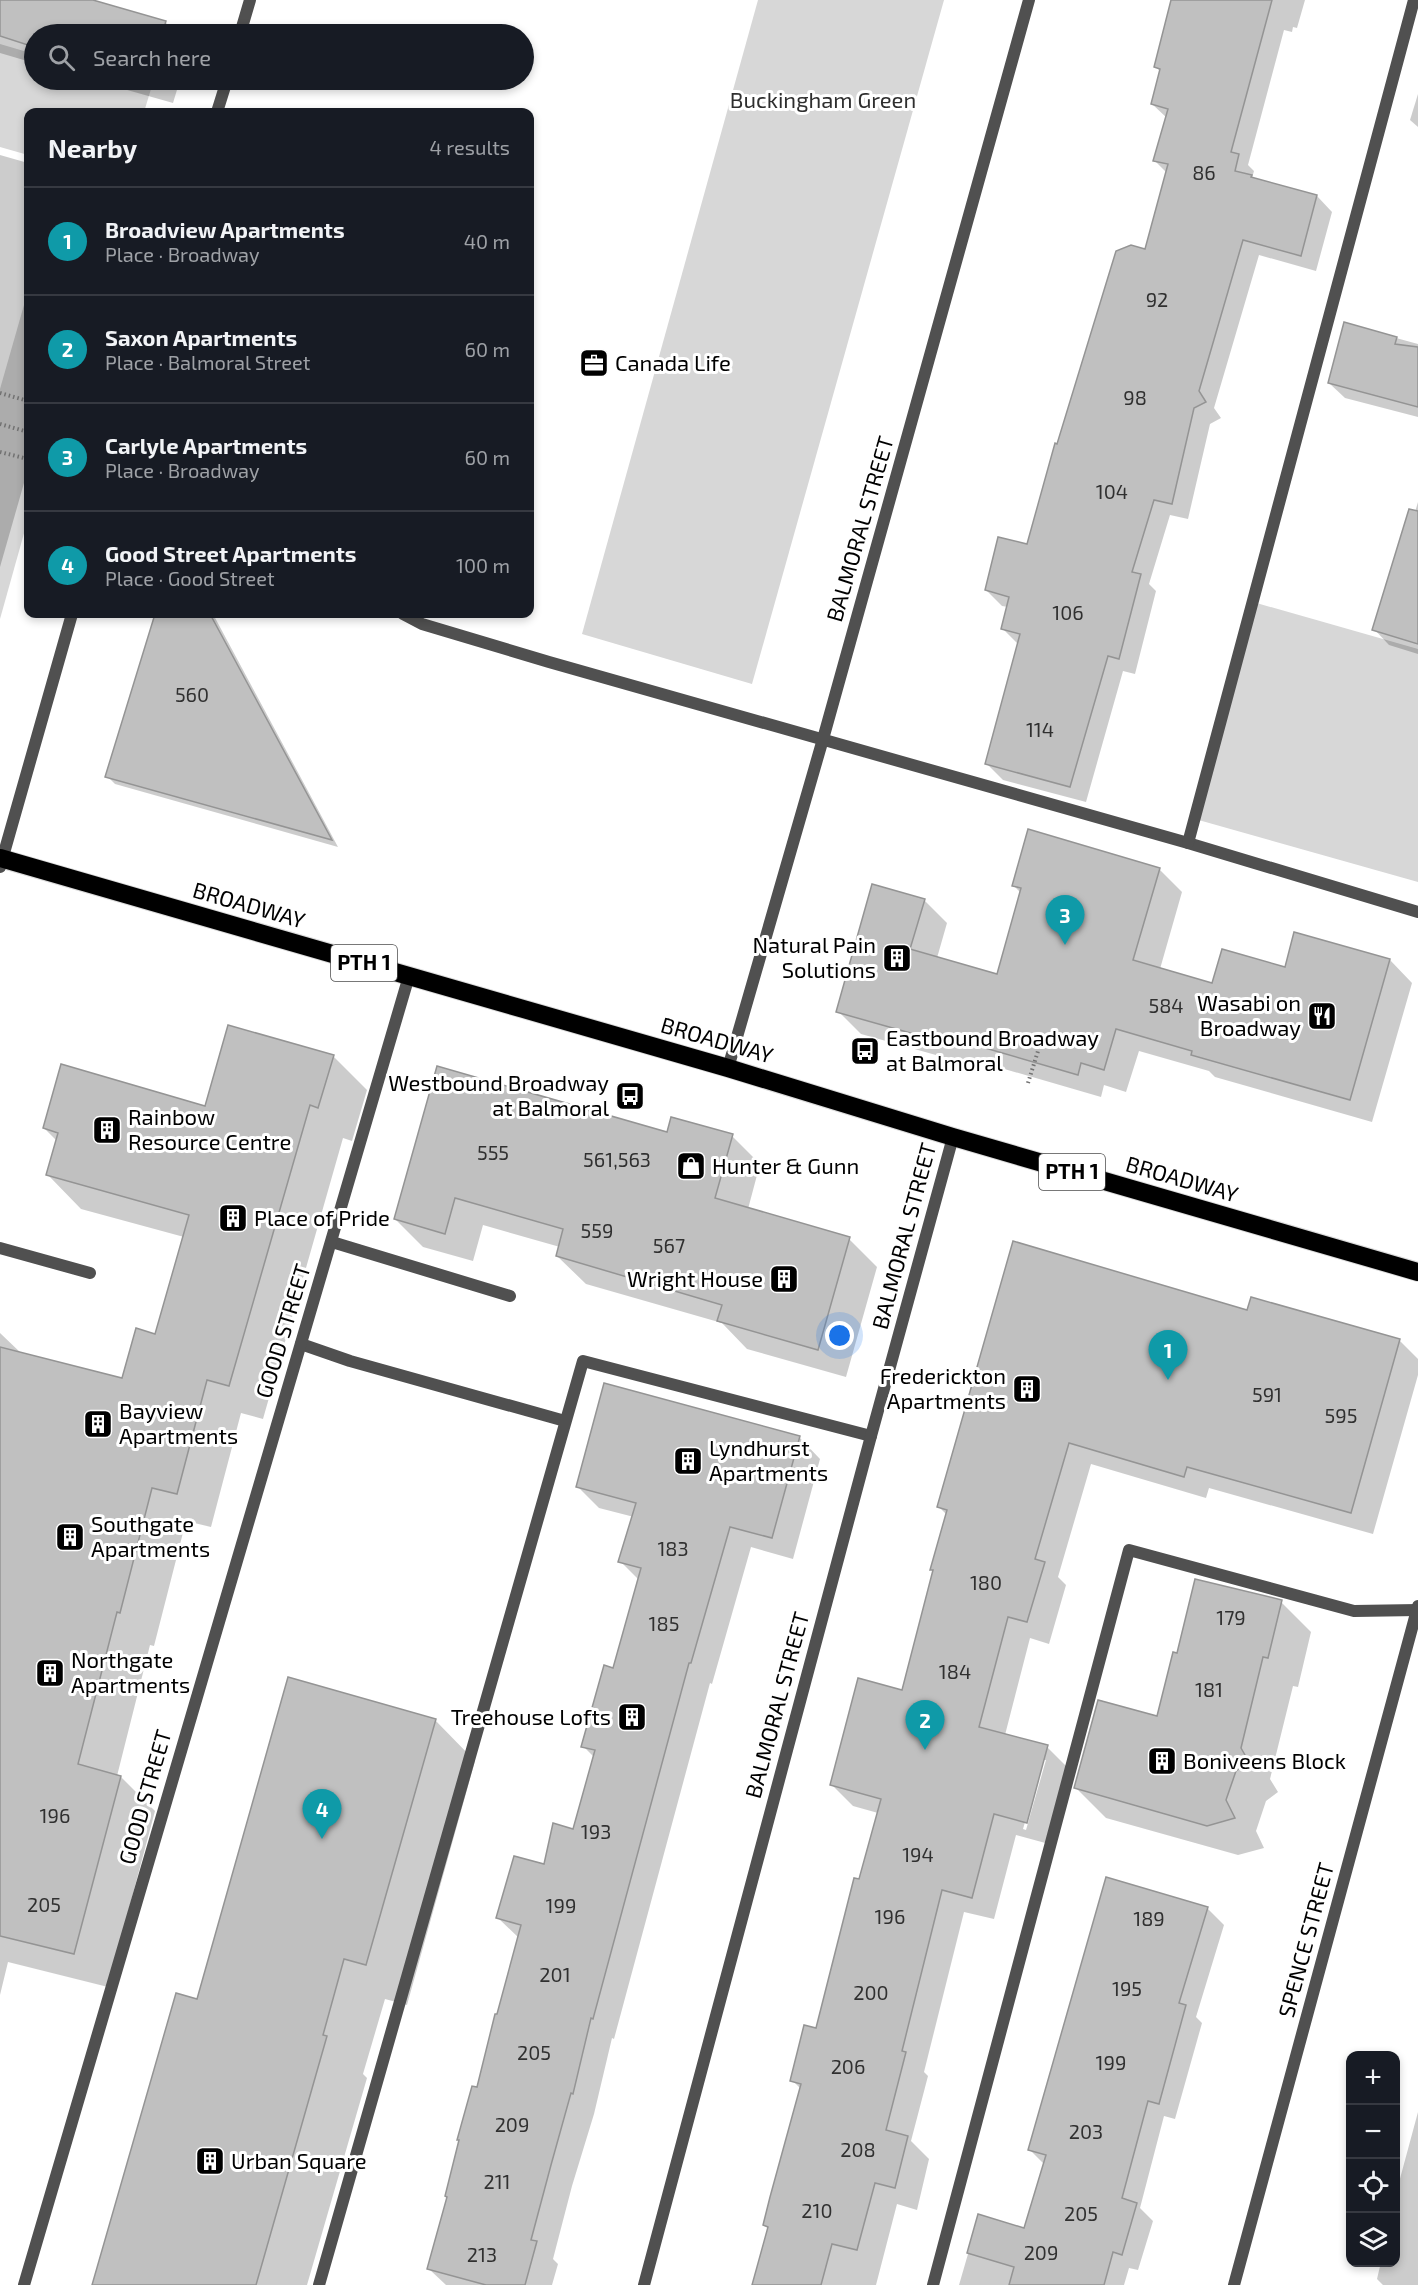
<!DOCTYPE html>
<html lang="en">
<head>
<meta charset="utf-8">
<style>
  :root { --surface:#171b24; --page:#242831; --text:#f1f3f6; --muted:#9ea1a6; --line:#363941; --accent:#2563eb }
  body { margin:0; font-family:"Exo 2",sans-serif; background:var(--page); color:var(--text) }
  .controls { position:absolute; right:18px; bottom:18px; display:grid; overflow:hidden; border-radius:12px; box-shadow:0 3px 9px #0003 }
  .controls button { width:54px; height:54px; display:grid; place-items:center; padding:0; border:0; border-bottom:2px solid var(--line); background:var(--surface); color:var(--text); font:30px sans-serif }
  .you { position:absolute; left:840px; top:1336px; width:21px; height:21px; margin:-15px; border:4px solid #fff; border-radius:50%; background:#1a73e8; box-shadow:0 0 0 9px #1a73e833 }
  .badge { display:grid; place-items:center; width:39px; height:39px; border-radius:50%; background:var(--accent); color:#fff; font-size:20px; font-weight:700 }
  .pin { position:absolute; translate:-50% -50px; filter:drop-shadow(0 2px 3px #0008) }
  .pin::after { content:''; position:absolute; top:32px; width:21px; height:18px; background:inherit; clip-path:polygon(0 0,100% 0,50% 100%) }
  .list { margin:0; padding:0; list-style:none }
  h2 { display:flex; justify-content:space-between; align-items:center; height:78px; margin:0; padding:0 24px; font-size:26px }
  h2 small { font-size:20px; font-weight:400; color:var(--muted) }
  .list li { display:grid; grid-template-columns:39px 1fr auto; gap:18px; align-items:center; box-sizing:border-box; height:108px; padding:0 24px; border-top:2px solid var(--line) }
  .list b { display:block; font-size:22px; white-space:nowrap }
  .list p { margin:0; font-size:20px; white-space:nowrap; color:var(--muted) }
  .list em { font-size:20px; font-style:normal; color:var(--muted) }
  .icon { flex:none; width:33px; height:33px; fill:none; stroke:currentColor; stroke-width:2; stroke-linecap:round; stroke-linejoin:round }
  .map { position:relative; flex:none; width:1418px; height:2285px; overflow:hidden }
  .search { position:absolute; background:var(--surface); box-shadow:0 3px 9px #0003; left:24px; top:24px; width:510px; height:66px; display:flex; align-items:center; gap:15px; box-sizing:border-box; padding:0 21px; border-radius:33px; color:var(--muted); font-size:22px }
  .panel { position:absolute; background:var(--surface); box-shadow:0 3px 9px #0003; left:24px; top:108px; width:510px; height:510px; border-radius:12px }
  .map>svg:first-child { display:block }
  .green { fill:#d7d7d7 }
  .shadow { fill:#0003; fill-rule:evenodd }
  .building { fill:#c0c0c0; stroke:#949494; stroke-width:1.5 }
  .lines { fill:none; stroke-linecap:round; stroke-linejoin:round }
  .highway-casing { stroke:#dbdbdb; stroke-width:20 }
  .path { stroke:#727272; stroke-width:4; stroke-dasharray:1.5 3; stroke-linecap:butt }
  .lane { stroke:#505050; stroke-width:12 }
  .street { stroke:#505050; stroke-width:12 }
  .highway { stroke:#000; stroke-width:18 }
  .labels { text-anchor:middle; stroke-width:6; stroke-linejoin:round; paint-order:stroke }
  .number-label { font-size:20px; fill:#303030 }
  .shield { fill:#fff; stroke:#4c4c4c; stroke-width:1.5 }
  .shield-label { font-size:21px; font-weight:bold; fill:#000 }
  .park-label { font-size:22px; fill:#2e2e2e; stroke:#fff }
  .poi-label { font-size:22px; fill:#000; stroke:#fff; text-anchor:start }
  .street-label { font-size:22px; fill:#000; stroke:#fff }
</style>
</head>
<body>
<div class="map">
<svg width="1418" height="2285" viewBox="0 0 1418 2285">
  <rect width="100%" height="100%" fill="#fff"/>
  <g class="green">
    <polygon points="758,0 944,0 752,684 582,634"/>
    <polygon points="0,44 34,54 34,80 120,80 151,89 144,112 28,112 28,155 0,147"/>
    <polygon points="28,291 28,519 0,619 0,389"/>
    <polygon points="1253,602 1418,649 1418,882 1195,819"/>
  </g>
  <g class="shadow">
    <polygon points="0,0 87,0 165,22 177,34 34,34 34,63 0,53"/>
    <polygon points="1194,0 1305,0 1297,28 1293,27 1292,32 1284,30 1248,165 1254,171 1252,178 1317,196 1332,212 1316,271 1259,255 1214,408 1221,418 1210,424 1188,519 1170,515 1149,584 1156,591 1135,674 1123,671 1086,802 1003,780 987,764 1019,645 1003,629 1008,607 1002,606 986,590 1028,546 1058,446 1146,250 1167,173 1155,161 1167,118 1152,104 1161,72 1156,67"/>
    <polygon points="92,80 180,80 173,103"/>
    <polygon points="1418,94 1418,127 1410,120"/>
    <polygon points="0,155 28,163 28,469 0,567"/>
    <polygon points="1345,324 1418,344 1418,417 1345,398 1329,383"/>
    <polygon points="1418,502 1418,654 1389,645 1374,629 1397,573"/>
    <polygon points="157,614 213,614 338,847 115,784 107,776"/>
    <polygon points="1159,869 1182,892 1160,969 1213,985 1286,969 1296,934 1390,960 1412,983 1372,1122 1215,1077 1209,1071 1139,1051 1126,1092 1104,1085 1101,1097 977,1061 975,1066 861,1034 838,1011 924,900 947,923 937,958 998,975 1021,893 1013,885"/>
    <polygon points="333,1056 367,1090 352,1141 343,1138 263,1419 241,1413 211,1527 186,1521 154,1646 150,1645 117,1776 121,1777 155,1811 108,1987 8,1962 0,1995 0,1333 22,1354 123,1379 156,1336 184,1237 81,1209 48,1175 57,1141 44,1128 206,1108"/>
    <polygon points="438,1068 668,1134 732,1136 760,1164 748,1209 849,1239 877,1267 846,1377 747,1349 722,1323 586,1284 557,1256 560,1247 483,1225 473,1261 423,1247 395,1219"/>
    <path d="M1248,1312L1399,1340L1418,1359V1375L1373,1534L1209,1488L1206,1498L1091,1464L1058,1577L1066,1585L1049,1644L1030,1638L1005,1735L1047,1747L1069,1769L1049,1844L1016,1835L994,1919L964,1912L924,2072L928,2076L911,2141L929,2159L917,2210L897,2204L876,2285H754L769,2229L765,2225L801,2089L792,2080L817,2030L878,1813L853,1806L831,1784L903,1692L934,1572L931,1569L947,1515L939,1507ZM1043,1760H1046L1026,1830L1023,1829Z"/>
    <polygon points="799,1437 820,1459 793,1559 751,1547 712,1684 710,1683 614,2039 612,2038 594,2114 572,2186 553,2259 558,2264 552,2285 446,2285 429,2269 519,1938 498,1918 574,1831 594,1757 583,1746 614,1669 639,1580 620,1561 634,1517 599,1508 578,1487"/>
    <polygon points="1281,1602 1311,1632 1298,1687 1293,1686 1270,1779 1278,1792 1266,1801 1256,1831 1264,1848 1238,1855 1106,1818 1076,1788 1158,1718 1178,1655"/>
    <polygon points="435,1720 475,1761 407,2005 385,1999 363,2074 367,2078 307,2285 94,2285 198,2001"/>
    <polygon points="1107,1878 1208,1909 1224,1925 1196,2017 1202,2023 1175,2119 1164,2116 1140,2208 1153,2221 1138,2270 1129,2268 1124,2285 959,2285 979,2216 1025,2230 1045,2165 1030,2150"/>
    <polygon points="1418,2112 1418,2285 1383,2285 1377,2279 1381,2262 1396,2262 1396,2203 1400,2188 1398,2186"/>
  </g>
  <g class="building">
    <polygon points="0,0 93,0 166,21 162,34 34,34 34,47 0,36"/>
    <polygon points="1171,0 1272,0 1231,152 1239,154 1235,171 1252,175 1251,177 1317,195 1301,256 1243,240 1199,391 1206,402 1194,408 1172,504 1154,500 1132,572 1141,574 1119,659 1108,656 1070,787 985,764 1020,634 1001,629 1009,597 985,590 998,537 1027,544 1055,443 1057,444 1116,251 1131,245 1145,249 1168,164 1153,161 1168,109 1151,104 1160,69 1154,67"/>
    <polygon points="1344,322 1397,337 1395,344 1418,347 1418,407 1328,383"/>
    <polygon points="1409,509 1418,511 1418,644 1372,630"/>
    <polygon points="155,614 210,614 332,840 105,777"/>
    <polygon points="1028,829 1160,868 1133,960 1212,983 1222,949 1285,967 1294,932 1390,959 1350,1100 1191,1055 1192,1051 1116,1029 1104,1070 1081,1063 1078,1075 954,1039 953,1045 836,1012 872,884 925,899 910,949 997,974 1021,888 1012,886"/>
    <polygon points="228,1025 334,1055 318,1108 310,1105 229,1386 207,1380 177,1494 152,1488 120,1613 117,1612 78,1764 121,1776 74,1954 0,1936 0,1347 122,1378 136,1328 155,1334 189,1215 46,1175 58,1133 43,1128 61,1064 205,1106"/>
    <polygon points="437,1066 667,1132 671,1117 733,1134 715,1198 850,1237 818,1350 717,1321 722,1305 556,1256 563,1229 455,1198 445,1234 394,1219"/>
    <polygon points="1013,1241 1247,1310 1251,1297 1400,1339 1351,1513 1187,1467 1184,1477 1069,1443 1035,1559 1045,1562 1027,1622 1008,1617 979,1727 1048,1745 1027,1823 994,1814 972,1898 942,1890 902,2051 906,2052 886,2130 908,2136 895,2188 875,2183 857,2250 832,2244 821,2285 752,2285 768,2227 763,2225 770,2197 801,2084 790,2081 804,2025 816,2028 854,1878 859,1879 881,1799 830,1785 858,1678 902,1690 933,1570 930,1570 947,1510 937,1507"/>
    <polygon points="604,1383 800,1436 772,1538 730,1527 691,1663 689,1663 593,2019 591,2018 573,2094 571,2093 551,2165 531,2240 537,2241 525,2285 486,2285 427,2269 447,2197 445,2196 459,2140 457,2140 472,2086 477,2087 495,2014 497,2014 521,1925 496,1918 514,1856 544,1864 553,1823 573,1829 595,1750 581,1747 604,1665 613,1668 641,1568 618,1562 636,1503 576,1487"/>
    <polygon points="1195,1579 1282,1600 1268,1658 1263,1657 1241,1748 1249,1762 1236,1771 1226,1800 1235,1818 1207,1826 1074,1788 1098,1700 1157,1716 1173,1652 1177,1653"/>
    <polygon points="288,1677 436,1719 366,1965 344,1959 323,2035 327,2036 256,2285 92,2285 176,1993 197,1999"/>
    <polygon points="1106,1877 1208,1907 1179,2003 1186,2005 1159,2104 1148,2101 1122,2198 1137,2203 1122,2255 1113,2252 1104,2285 1009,2285 1014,2267 967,2253 978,2214 1024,2228 1046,2155 1028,2150"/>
  </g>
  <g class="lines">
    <g class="highway-casing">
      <polyline id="highway" points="0,858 728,1068 953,1137 1418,1272"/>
    </g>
    <g class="path">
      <polyline points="0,393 28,401"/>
      <polyline points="0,424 28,432"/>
      <polyline points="0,452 28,459"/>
      <polyline points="1028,1083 1038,1051"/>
    </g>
    <g class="lane">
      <polyline points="403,614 422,624 549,662 1188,843 1418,912"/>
      <polyline points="1188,843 1414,0"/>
      <polyline points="332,1242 510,1296"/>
      <polyline points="0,1248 90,1273"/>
      <polyline points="301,1344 350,1361 565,1421"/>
      <polyline points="319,2285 583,1361 871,1436"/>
      <polyline points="933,2285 1129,1550 1354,1611 1418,1610"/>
    </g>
    <g class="street">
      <polyline points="240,34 250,0"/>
      <polyline points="217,112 227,80"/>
      <polyline points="0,867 72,614"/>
      <polyline points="728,1068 823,739 1029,0"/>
      <polyline points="24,2285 409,976"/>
      <polyline points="644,2285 871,1436 953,1137"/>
      <polyline points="1234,2285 1418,1606"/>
    </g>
    <use href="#highway" class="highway"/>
  </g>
  <defs>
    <g id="office-square" transform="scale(1.5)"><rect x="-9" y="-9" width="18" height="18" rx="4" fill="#000" stroke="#fff"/><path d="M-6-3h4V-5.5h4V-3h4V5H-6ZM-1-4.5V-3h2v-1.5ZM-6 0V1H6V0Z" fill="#fff"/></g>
    <g id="building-square" transform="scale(1.5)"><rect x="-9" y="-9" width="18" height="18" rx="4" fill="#000" stroke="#fff"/><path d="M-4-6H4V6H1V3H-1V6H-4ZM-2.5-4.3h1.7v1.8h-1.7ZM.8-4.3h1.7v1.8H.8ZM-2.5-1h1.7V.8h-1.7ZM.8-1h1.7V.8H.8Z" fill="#fff"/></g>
    <g id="restaurant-square" transform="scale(1.5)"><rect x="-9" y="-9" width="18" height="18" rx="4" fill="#000" stroke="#fff"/><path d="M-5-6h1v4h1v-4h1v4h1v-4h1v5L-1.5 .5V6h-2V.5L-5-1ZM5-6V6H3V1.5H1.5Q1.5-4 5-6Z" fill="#fff"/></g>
    <g id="bus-square" transform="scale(1.5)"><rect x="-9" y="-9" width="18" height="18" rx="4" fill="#000" stroke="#fff"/><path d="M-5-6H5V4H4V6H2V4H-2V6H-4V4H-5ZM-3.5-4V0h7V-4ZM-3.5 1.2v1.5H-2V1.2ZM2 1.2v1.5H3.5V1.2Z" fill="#fff"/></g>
    <g id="shop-square" transform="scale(1.5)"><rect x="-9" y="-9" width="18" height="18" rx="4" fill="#000" stroke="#fff"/><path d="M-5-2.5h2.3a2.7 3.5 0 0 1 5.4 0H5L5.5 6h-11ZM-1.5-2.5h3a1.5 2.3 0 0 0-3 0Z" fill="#fff"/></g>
  </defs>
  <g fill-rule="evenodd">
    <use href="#office-square" x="594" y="363"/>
    <use href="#building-square" x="897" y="958"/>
    <use href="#restaurant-square" x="1322" y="1016"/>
    <use href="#bus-square" x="865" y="1051"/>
    <use href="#bus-square" x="630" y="1096"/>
    <use href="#building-square" x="107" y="1130"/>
    <use href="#shop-square" x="691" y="1166"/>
    <use href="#building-square" x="233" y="1218"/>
    <use href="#building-square" x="784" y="1279"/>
    <use href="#building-square" x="1027" y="1389"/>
    <use href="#building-square" x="98" y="1424"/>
    <use href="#building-square" x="688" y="1461"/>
    <use href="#building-square" x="70" y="1537"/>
    <use href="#building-square" x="50" y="1673"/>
    <use href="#building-square" x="632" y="1717"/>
    <use href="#building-square" x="1162" y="1761"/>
    <use href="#building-square" x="210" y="2161"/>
  </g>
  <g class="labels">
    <g class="number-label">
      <text x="1204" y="180">86</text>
      <text x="1157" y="307">92</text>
      <text x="1135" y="405">98</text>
      <text x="1112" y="499">104</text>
      <text x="1068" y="620">106</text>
      <text x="192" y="702">560</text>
      <text x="1040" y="737">114</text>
      <text x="1166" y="1013">584</text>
      <text x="493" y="1160">555</text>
      <text x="617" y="1167">561,563</text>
      <text x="597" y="1238">559</text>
      <text x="669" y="1253">567</text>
      <text x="1267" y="1402">591</text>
      <text x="1341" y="1423">595</text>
      <text x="673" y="1556">183</text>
      <text x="986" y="1590">180</text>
      <text x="1231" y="1625">179</text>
      <text x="664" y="1631">185</text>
      <text x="955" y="1679">184</text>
      <text x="1209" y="1697">181</text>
      <text x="55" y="1823">196</text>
      <text x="596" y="1839">193</text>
      <text x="918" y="1862">194</text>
      <text x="44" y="1912">205</text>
      <text x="561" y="1913">199</text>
      <text x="890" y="1924">196</text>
      <text x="1149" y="1926">189</text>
      <text x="555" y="1982">201</text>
      <text x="1127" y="1996">195</text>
      <text x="871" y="2000">200</text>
      <text x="534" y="2060">205</text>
      <text x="1111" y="2070">199</text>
      <text x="848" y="2074">206</text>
      <text x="512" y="2132">209</text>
      <text x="1086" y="2139">203</text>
      <text x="858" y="2157">208</text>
      <text x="497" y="2189">211</text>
      <text x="817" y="2218">210</text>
      <text x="1081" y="2221">205</text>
      <text x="1041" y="2260">209</text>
      <text x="482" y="2262">213</text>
    </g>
    <g class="shield">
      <rect x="331" y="945" width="66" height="36" rx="4.5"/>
      <rect x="1039" y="1154" width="66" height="36" rx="4.5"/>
    </g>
    <g class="shield-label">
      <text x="364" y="970">PTH 1</text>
      <text x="1072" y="1179">PTH 1</text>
    </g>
    <g class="park-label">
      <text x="823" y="108">Buckingham Green</text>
    </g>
    <g class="poi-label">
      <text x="615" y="371">Canada Life</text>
      <text x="876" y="953" text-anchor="end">Natural Pain<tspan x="876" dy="25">Solutions</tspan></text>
      <text x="1301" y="1011" text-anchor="end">Wasabi on<tspan x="1301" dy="25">Broadway</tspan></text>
      <text x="886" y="1046">Eastbound Broadway<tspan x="886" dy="25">at Balmoral</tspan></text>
      <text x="609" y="1091" text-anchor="end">Westbound Broadway<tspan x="609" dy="25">at Balmoral</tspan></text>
      <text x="128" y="1125">Rainbow<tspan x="128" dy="25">Resource Centre</tspan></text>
      <text x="712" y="1174">Hunter &amp; Gunn</text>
      <text x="254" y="1226">Place of Pride</text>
      <text x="763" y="1287" text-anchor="end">Wright House</text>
      <text x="1006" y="1384" text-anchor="end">Frederickton<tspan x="1006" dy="25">Apartments</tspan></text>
      <text x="119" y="1419">Bayview<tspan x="119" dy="25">Apartments</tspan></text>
      <text x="709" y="1456">Lyndhurst<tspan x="709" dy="25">Apartments</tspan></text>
      <text x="91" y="1532">Southgate<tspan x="91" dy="25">Apartments</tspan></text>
      <text x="71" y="1668">Northgate<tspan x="71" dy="25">Apartments</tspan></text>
      <text x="611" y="1725" text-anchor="end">Treehouse Lofts</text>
      <text x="1183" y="1769">Boniveens Block</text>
      <text x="231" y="2169">Urban Square</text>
    </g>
    <g class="street-label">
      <text transform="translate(860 529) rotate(-74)" y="8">BALMORAL STREET</text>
      <text transform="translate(249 905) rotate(16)" y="8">BROADWAY</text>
      <text transform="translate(717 1040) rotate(16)" y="8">BROADWAY</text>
      <text transform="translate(1182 1179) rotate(16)" y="8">BROADWAY</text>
      <text transform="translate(904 1236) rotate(-75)" y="8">BALMORAL STREET</text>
      <text transform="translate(283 1331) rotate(-73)" y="8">GOOD STREET</text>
      <text transform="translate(777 1705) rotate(-75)" y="8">BALMORAL STREET</text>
      <text transform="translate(145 1797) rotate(-74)" y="8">GOOD STREET</text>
      <text transform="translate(1306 1940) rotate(-75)" y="8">SPENCE STREET</text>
    </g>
  </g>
</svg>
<div class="controls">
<button>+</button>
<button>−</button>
<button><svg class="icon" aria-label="locate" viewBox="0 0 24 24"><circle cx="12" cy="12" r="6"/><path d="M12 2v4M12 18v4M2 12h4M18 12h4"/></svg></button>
<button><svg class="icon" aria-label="layers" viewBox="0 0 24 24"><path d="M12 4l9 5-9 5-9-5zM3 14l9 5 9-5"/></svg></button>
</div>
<div class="you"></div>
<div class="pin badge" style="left:1168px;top:1380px;background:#0f9aa8">1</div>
<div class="pin badge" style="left:925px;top:1750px;background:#0f9aa8">2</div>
<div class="pin badge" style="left:1065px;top:945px;background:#0f9aa8">3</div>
<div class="pin badge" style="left:322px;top:1839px;background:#0f9aa8">4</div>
<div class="search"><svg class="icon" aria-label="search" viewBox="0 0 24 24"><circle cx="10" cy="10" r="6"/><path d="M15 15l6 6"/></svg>Search here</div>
<section class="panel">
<h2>Nearby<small>4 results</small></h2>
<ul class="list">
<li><span class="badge" style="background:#0f9aa8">1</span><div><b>Broadview Apartments</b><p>Place · Broadway</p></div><em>40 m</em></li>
<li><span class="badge" style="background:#0f9aa8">2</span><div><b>Saxon Apartments</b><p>Place · Balmoral Street</p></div><em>60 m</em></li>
<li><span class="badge" style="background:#0f9aa8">3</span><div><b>Carlyle Apartments</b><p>Place · Broadway</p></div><em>60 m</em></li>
<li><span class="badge" style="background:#0f9aa8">4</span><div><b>Good Street Apartments</b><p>Place · Good Street</p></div><em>100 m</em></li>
</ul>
</section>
</div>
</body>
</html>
